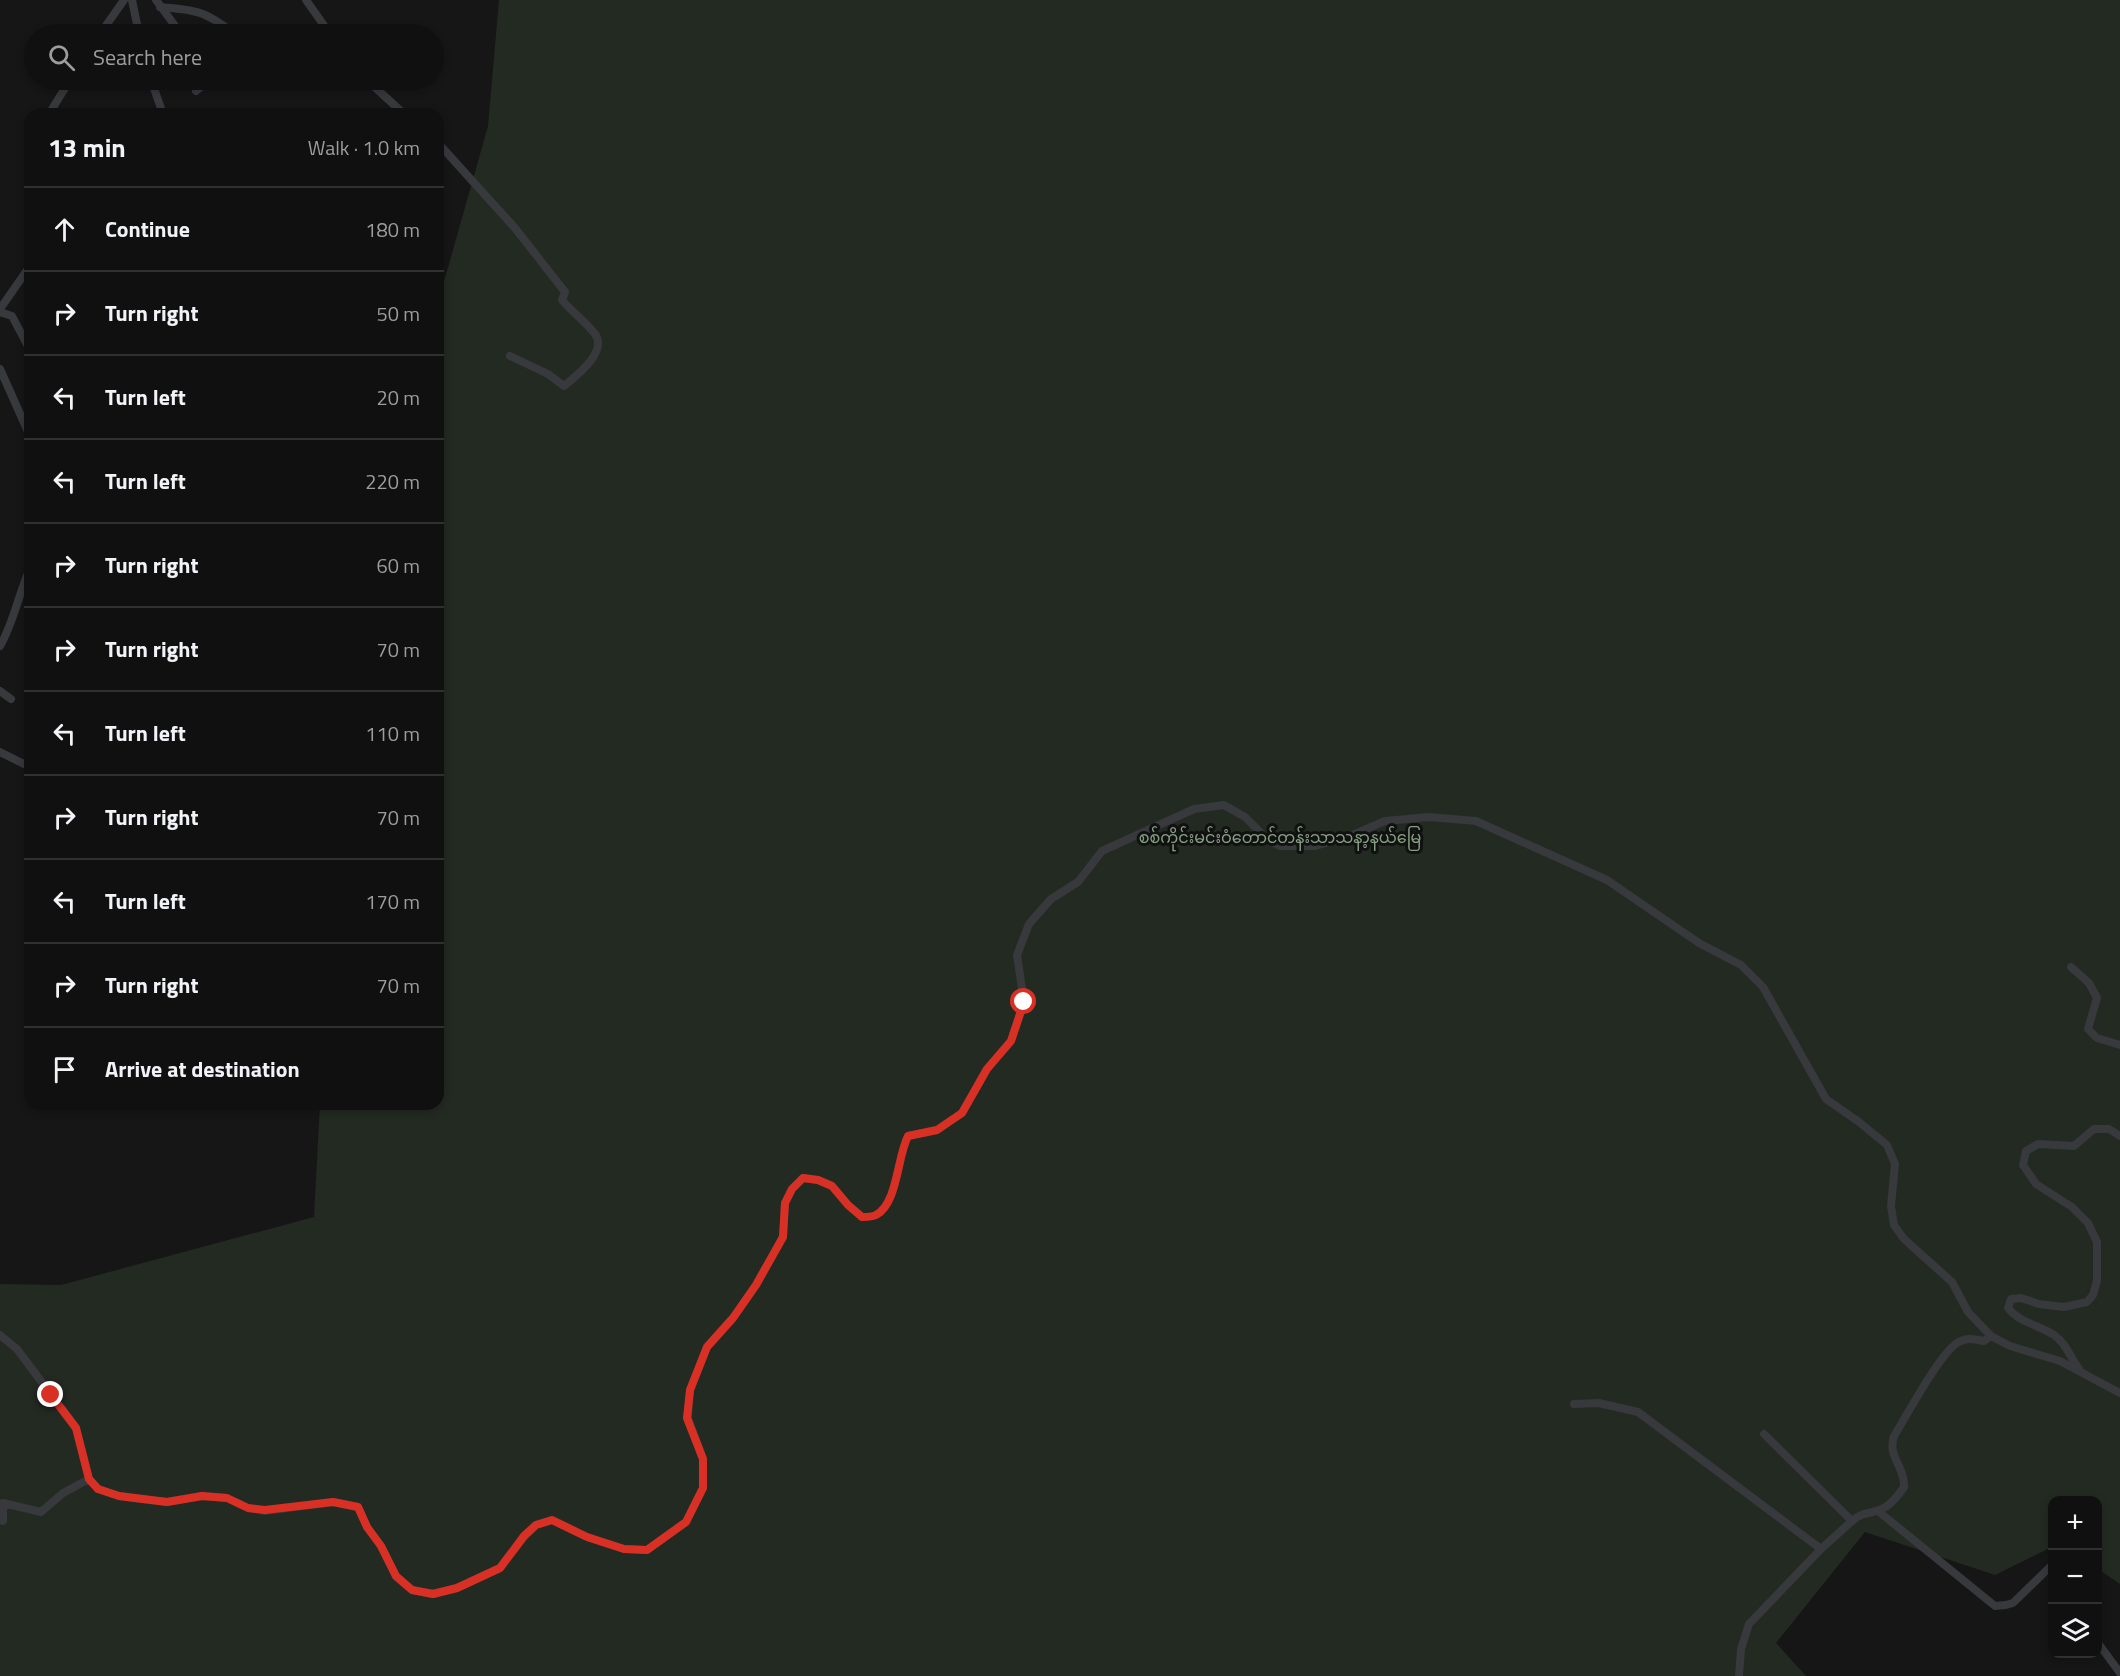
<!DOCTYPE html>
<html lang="en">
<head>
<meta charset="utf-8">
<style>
  :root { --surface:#101011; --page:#1e1e1f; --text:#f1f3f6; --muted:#9c9d9f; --line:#303031 }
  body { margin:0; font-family:"Titillium Web","Noto Sans Myanmar",sans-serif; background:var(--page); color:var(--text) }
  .controls { position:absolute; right:18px; bottom:18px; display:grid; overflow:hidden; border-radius:12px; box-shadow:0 3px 9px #0003 }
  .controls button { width:54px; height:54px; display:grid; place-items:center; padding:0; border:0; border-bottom:2px solid var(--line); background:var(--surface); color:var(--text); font:30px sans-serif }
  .stop { position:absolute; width:18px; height:18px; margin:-14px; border:4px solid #d93025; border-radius:50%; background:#fff }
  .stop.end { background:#d93025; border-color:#fff; box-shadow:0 2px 6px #0008 }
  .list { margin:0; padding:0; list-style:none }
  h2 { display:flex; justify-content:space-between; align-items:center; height:78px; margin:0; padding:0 24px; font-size:26px }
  h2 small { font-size:20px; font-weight:400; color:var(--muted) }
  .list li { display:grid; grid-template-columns:39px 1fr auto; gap:18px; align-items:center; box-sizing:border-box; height:84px; padding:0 24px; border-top:2px solid var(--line) }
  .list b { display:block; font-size:22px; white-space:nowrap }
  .list em { font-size:20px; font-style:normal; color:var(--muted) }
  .icon { flex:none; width:33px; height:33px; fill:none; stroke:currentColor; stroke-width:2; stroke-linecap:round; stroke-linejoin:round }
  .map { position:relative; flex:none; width:2120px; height:1676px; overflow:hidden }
  .search { position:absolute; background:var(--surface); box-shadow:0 3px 9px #0003; left:24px; top:24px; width:420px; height:66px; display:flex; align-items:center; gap:15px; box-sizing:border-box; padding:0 21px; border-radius:33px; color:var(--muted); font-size:22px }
  .panel { position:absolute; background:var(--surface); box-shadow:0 3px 9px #0003; left:24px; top:108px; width:420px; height:1002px; border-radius:18px }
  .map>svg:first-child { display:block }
  .green { fill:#232a22 }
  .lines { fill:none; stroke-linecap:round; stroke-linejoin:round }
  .street { stroke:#37393c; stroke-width:8 }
  .route { stroke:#d93025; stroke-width:8 }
  .labels { text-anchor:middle; stroke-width:6; stroke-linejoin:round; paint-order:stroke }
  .park-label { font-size:16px; fill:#869f82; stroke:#111112 }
</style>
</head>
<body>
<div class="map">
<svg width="2120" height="1676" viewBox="0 0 2120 1676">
  <rect width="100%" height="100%" fill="#161617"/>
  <polygon class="green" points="499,0 2120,0 2120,1584 2098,1569 2098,1500 2052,1500 2052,1547 1995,1575 1865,1532 1776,1643 1806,1676 0,1676 0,1284 61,1285 314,1217 320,1104 438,1104 438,303 488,126"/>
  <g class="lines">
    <g class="street">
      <polyline points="132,0 139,34"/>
      <polyline points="156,0 181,34"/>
      <polyline points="306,0 330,34"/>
      <path d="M160,7C197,10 205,11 235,34"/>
      <polyline points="100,34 124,0"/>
      <polyline points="151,80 163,114"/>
      <polyline points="367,80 404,114"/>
      <polyline points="196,91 209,80"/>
      <polyline points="49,114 70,80"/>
      <path d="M438,143L515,228L565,292L562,300C572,312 586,322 595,334C608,352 576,376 564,386L548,374L510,356"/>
      <polyline points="0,309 30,266"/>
      <polyline points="0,312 12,316 30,350"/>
      <polyline points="0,369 30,436"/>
      <path d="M0,646C14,622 18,595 30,569"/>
      <polyline points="0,691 11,699"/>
      <polyline points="0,752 30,767"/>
      <polyline points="2071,967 2089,983 2097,998 2088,1029 2097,1038 2120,1045"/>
      <polyline points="0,1335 17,1349 76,1428 89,1479"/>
      <path d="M2079,1369C2070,1357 2066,1343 2054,1335C2039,1325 2020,1323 2008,1308L2011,1299L2021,1298L2039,1304L2064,1307L2087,1302L2093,1295L2097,1281V1242L2088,1223L2072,1207L2036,1184L2023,1165L2026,1151L2038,1144L2074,1146L2094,1129H2109L2120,1136"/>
      <polyline points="1574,1404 1599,1403 1638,1412 1821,1549 1852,1521"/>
      <path d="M1764,1434L1852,1521C1865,1511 1866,1515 1879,1510C1889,1507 1898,1496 1904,1487C1905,1466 1887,1457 1894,1436C1907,1415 1939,1355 1957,1343C1966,1337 1974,1339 1984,1341L1991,1336"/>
      <polyline points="1878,1511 1995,1606 2006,1605 2013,1603 2052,1565"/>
      <path d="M0,1520L3,1521V1503L41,1512L63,1493L89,1479L98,1489L119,1496L141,1499L167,1502L202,1496L227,1498L248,1508L265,1511L333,1502L358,1507L367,1527L381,1546L396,1577L412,1590L433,1594L457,1588L500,1568L524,1537L536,1525L552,1520L587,1537L624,1549L647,1550L686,1522L703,1488V1459L688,1418L690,1390L707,1347L733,1318L756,1285L783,1237L785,1203L792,1189L803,1178L818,1180L832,1186L848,1205L862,1217C866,1217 872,1217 876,1215C898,1203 897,1157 908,1136L937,1130L962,1113L987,1069L1011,1041L1024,1002L1017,955L1029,924L1051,899L1078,882L1102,851L1194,809L1224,805L1245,817L1268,840L1280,846H1315L1348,837L1385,821L1429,817L1476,821L1607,880L1699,943L1741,965L1763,987L1826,1099L1859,1122L1887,1145L1895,1164L1891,1206L1894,1225L1904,1239L1952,1282L1968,1312L1991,1336L2010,1346L2060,1361L2120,1393"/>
      <polyline points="2098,1643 2120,1673"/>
      <polyline points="1739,1676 1741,1649 1749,1624 1821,1549"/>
    </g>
  </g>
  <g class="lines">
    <path class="route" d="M51,1395L76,1428L89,1479L98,1489L119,1496L167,1502L202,1496L227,1498L248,1508L265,1510L333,1502L358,1507L367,1527L381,1546L396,1576L412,1590L433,1594L457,1588L500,1568L524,1536L536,1525L552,1520L587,1537L624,1549L647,1550L686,1522L703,1488V1459L687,1418L690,1390L707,1347L733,1318L756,1285L783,1237L785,1203L792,1189L803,1178L818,1180L832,1186L848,1205L862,1217C867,1217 872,1217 876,1215C898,1203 897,1157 908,1136L937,1130L962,1113L987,1069L1011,1041L1024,1002"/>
  </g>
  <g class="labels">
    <g class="park-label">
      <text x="1280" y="843">စစ်ကိုင်းမင်းဝံတောင်တန်းသာသနာ့နယ်မြေ</text>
    </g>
  </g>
</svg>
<div class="controls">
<button>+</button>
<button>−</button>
<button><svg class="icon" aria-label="layers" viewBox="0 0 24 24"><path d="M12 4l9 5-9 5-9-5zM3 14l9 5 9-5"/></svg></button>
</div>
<div class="stop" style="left:1024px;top:1002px"></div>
<div class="stop end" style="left:51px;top:1395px"></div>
<div class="search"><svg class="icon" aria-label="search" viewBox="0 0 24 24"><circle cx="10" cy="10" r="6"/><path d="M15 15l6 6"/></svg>Search here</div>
<section class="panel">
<h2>13 min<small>Walk · 1.0 km</small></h2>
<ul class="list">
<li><svg class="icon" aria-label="ahead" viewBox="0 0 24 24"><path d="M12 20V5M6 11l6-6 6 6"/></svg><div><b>Continue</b></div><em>180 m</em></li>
<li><svg class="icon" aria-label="right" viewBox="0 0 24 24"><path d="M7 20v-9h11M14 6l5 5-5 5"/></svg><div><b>Turn right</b></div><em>50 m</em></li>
<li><svg class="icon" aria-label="left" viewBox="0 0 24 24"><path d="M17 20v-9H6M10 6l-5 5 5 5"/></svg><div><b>Turn left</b></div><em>20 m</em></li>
<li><svg class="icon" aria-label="left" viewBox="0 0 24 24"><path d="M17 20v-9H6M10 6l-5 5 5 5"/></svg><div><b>Turn left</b></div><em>220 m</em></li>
<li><svg class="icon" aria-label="right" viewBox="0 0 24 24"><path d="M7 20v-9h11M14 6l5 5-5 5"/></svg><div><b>Turn right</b></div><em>60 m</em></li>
<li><svg class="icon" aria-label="right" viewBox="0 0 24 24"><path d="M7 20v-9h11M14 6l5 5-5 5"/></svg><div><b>Turn right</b></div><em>70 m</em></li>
<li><svg class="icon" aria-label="left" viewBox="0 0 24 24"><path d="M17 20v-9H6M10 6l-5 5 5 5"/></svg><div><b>Turn left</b></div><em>110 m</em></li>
<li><svg class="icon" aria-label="right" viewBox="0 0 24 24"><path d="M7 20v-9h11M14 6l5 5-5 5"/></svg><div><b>Turn right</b></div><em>70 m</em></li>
<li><svg class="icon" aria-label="left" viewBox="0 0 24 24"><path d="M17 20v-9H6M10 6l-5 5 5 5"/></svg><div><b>Turn left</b></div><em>170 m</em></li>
<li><svg class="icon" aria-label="right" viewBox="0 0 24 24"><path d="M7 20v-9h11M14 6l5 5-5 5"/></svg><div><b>Turn right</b></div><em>70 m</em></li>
<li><svg class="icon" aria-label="arrive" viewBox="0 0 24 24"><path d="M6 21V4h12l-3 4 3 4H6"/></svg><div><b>Arrive at destination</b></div></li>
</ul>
</section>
</div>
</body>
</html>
